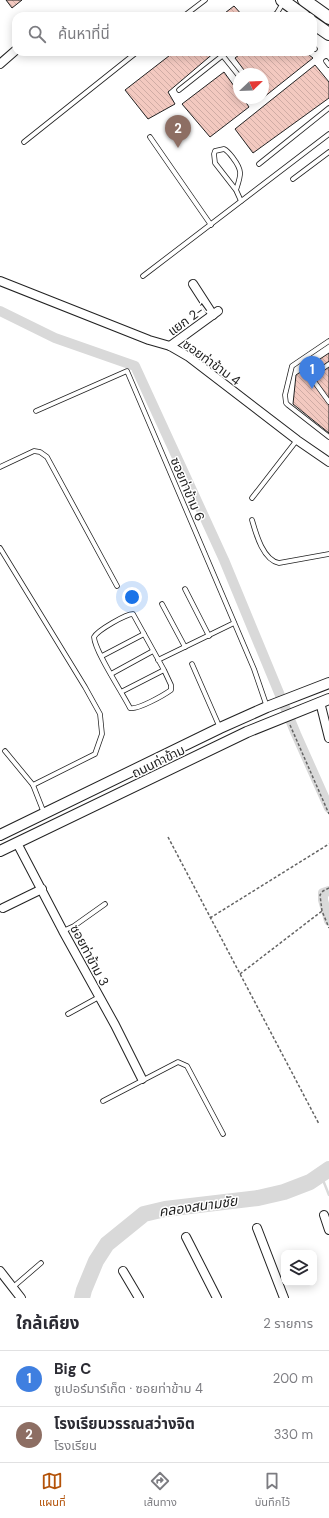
<!DOCTYPE html>
<html lang="th">
<head>
<meta charset="utf-8">
<style>
  :root { --surface:#fff; --page:#f2f2f3; --text:#2b2b33; --muted:#7c7c81; --line:#e1e1e2; --accent:#b45309 }
  body { margin:0; font-family:"DM Sans","Noto Sans Thai",sans-serif; background:var(--page); color:var(--text) }
  .controls { position:absolute; right:12px; bottom:12px; display:grid; overflow:hidden; border-radius:8px; box-shadow:0 2px 10px #0003 }
  .controls button { width:36px; height:36px; display:grid; place-items:center; padding:0; border:0; border-bottom:1px solid var(--line); background:var(--surface); color:var(--text); font:20px sans-serif }
  .compass { position:absolute; left:233px; top:68px; width:36px; height:36px; border-radius:50%; background:var(--surface); box-shadow:0 2px 10px #0003; rotate:67deg }
  .you { position:absolute; left:132px; top:597px; width:14px; height:14px; margin:-10px; border:3px solid #fff; border-radius:50%; background:#1a73e8; box-shadow:0 0 0 6px #1a73e833 }
  .badge { display:grid; place-items:center; width:26px; height:26px; border-radius:50%; background:var(--accent); color:#fff; font-size:13px; font-weight:700 }
  .pin { position:absolute; translate:-50% -33px; filter:drop-shadow(0 1px 2px #0008) }
  .pin::after { content:''; position:absolute; top:21px; width:14px; height:12px; background:inherit; clip-path:polygon(0 0,100% 0,50% 100%) }
  .list { margin:0; padding:0; list-style:none }
  h2 { display:flex; justify-content:space-between; align-items:center; height:52px; margin:0; padding:0 16px; font-size:17px }
  h2 small { font-size:13px; font-weight:400; color:var(--muted) }
  .list li { display:grid; grid-template-columns:26px 1fr auto; gap:12px; align-items:center; box-sizing:border-box; height:56px; padding:0 16px; border-top:1px solid var(--line) }
  .list b { display:block; font-size:15px; white-space:nowrap }
  .list p { margin:0; font-size:13px; white-space:nowrap; color:var(--muted) }
  .list em { font-size:13px; font-style:normal; color:var(--muted) }
  .icon { flex:none; width:22px; height:22px; fill:none; stroke:currentColor; stroke-width:2; stroke-linecap:round; stroke-linejoin:round }
  .map { position:relative; flex:none; width:329px; height:1298px; overflow:hidden }
  .search { position:absolute; background:var(--surface); box-shadow:0 2px 10px #0003; left:12px; right:12px; top:12px; height:44px; display:flex; align-items:center; gap:10px; box-sizing:border-box; padding:0 14px; border-radius:12px; color:var(--muted); font-size:15px }
  .sheet { height:164px; background:var(--surface) }
  nav { display:flex; justify-content:space-around; align-items:center; box-sizing:border-box; height:56px; border-top:1px solid var(--line); background:var(--surface); font-size:11px; color:var(--muted) }
  nav a { display:grid; justify-items:center; gap:2px }
  nav .on { color:var(--accent) }
  .map>svg:first-child { display:block }
  .lines { fill:none; stroke-linecap:round; stroke-linejoin:round }
  .stream { stroke:#d9d9d9; stroke-width:2.5 }
  .canal { stroke:#d9d9d9; stroke-width:10 }
  .river { stroke:#d9d9d9; stroke-width:16 }
  .building { fill:url(#building-back-hatch); stroke:#222 }
  .service-casing { stroke:#222; stroke-width:5.5 }
  .minor-casing { stroke:#222; stroke-width:10 }
  .tertiary-casing { stroke:#222; stroke-width:12 }
  .secondary-casing { stroke:#222; stroke-width:14 }
  .path { stroke:#646464; stroke-width:1.5; stroke-dasharray:3 2; stroke-linecap:butt }
  .service { stroke:#fff; stroke-width:4 }
  .minor { stroke:#fff; stroke-width:8 }
  .tertiary { stroke:#fff; stroke-width:10 }
  .secondary { stroke:#fff; stroke-width:12 }
  .labels { text-anchor:middle; stroke-width:3; stroke-linejoin:round; paint-order:stroke }
  .street-label { font-size:13px; fill:#222; stroke:#fff }
  .water-label { font-size:14px; font-style:italic; fill:#222; stroke:#fff }
</style>
</head>
<body>
<div class="map">
<svg width="329" height="1298" viewBox="0 0 329 1298">
  <defs>
    <pattern id="building-back-hatch" width="6" height="6" patternUnits="userSpaceOnUse"><rect width="6" height="6" fill="#f3c9c0"/><path d="M-1 5l2 2M0 0l6 6M5-1l2 2" fill="none" stroke="#d0aca5"/></pattern>
  </defs>
  <rect width="100%" height="100%" fill="#fff"/>
  <g class="lines">
    <polyline class="stream" points="321,1175 329,1195"/>
    <g class="canal">
      <polyline points="0,311 55,338 135,366 224,560 296,734 329,808"/>
      <polyline points="329,891 323,893 323,900 329,921"/>
    </g>
    <polyline class="river" points="82,1298 84,1290 96,1261 107,1244 144,1214 165,1209 258,1198 284,1192 310,1182 329,1169"/>
  </g>
  <g class="building">
    <polygon points="6,0 22,0 12,8"/>
    <polygon points="234,6 243,16 221,16"/>
    <polygon points="174,52 215,52 168,92 175,104 148,119 125,90"/>
    <polygon points="243,52 305,52 313,58 264,97 263,74 247,74 235,58"/>
    <polygon points="315,65 329,82 329,98 253,153 235,129"/>
    <polygon points="224,72 239,93 239,98 243,98 249,107 210,137 182,104"/>
    <polygon points="329,353 329,433 293,404 296,375"/>
  </g>
  <g class="lines">
    <g class="service-casing">
      <g id="service">
        <polyline points="184,16 205,0"/>
        <polyline points="273,16 277,13 283,3"/>
        <polyline points="313,47 315,49"/>
        <polyline points="223,56 239,76"/>
        <polyline points="326,61 329,65"/>
        <polyline points="179,90 227,52"/>
        <polyline points="150,137 211,225"/>
        <polyline points="24,142 137,52"/>
        <polyline points="259,164 329,108"/>
        <polyline points="293,179 329,152"/>
        <path d="M236,190C241,175 243,171 233,158C230,154 228,151 224,149L215,151L214,154L215,163L236,190L241,201"/>
        <polyline points="143,276 329,134"/>
        <polyline points="329,341 292,366 285,395 286,403 288,405 329,437"/>
        <polyline points="329,364 311,377 329,402"/>
        <polyline points="36,411 127,371 254,669 267,707"/>
        <polyline points="0,467 34,451 40,452 47,457 117,586"/>
        <polyline points="252,498 297,440"/>
        <path d="M252,520C256,534 263,560 279,563L329,554"/>
        <polyline points="0,548 85,687 100,714 102,734 95,754 33,785"/>
        <polyline points="185,589 209,636"/>
        <polyline points="162,604 185,647"/>
        <polyline points="102,656 144,634"/>
        <polyline points="158,660 234,623"/>
        <polyline points="192,664 220,728"/>
        <polyline points="111,674 153,651"/>
        <path d="M121,692L164,670L133,614C126,614 98,630 94,637C95,652 122,692 130,708C138,710 164,695 171,690V685L164,670"/>
        <polyline points="5,751 33,785 44,813"/>
        <polyline points="63,931 74,926 105,904"/>
        <polyline points="68,1014 99,997"/>
        <polyline points="103,1101 178,1062 187,1066 223,1134"/>
        <polyline points="12,1288 41,1263"/>
      </g>
    </g>
    <g class="minor-casing">
      <g id="minor">
        <polyline points="0,64 16,50"/>
        <polyline points="0,281 149,340 170,346 189,357 297,440 329,462"/>
        <polyline points="193,284 213,315"/>
        <polyline points="170,346 218,311"/>
        <polyline points="320,702 329,738"/>
        <polyline points="17,843 63,931 115,1025 142,1079"/>
        <polyline points="3,908 42,889"/>
        <polyline points="324,1215 329,1230"/>
        <polyline points="257,1228 284,1298"/>
        <polyline points="186,1237 217,1298"/>
        <polyline points="0,1271 21,1298"/>
        <polyline points="123,1271 139,1298"/>
      </g>
    </g>
    <g class="tertiary-casing">
      <g id="tertiary">
        <polyline points="0,835 220,728 267,707 329,683"/>
        <polyline points="0,851 247,732 329,699"/>
      </g>
    </g>
    <g class="secondary-casing">
      <g id="secondary">
        <polyline points="282,0 304,16"/>
        <polyline points="304,0 329,18"/>
        <polyline points="313,23 329,34"/>
      </g>
    </g>
    <g class="path">
      <polyline points="290,725 329,814"/>
      <polyline points="168,837 319,1124"/>
      <polyline points="329,888 323,891 320,895 322,911 329,928"/>
      <polyline points="210,918 329,844"/>
      <polyline points="240,974 322,911"/>
    </g>
    <use href="#service" class="service"/>
    <use href="#minor" class="minor"/>
    <use href="#tertiary" class="tertiary"/>
    <use href="#secondary" class="secondary"/>
  </g>
  <g class="labels">
    <g class="street-label">
      <text transform="translate(187 319) rotate(-36)" y="5">แยก 2-1</text>
      <text transform="translate(212 362) rotate(36)" y="5">ซอยท่าข้าม 4</text>
      <text transform="translate(188 489) rotate(67)" y="5">ซอยท่าข้าม 6</text>
      <text transform="translate(158 761) rotate(-26)" y="5">ถนนท่าข้าม</text>
      <text transform="translate(90 955) rotate(62)" y="5">ซอยท่าข้าม 3</text>
    </g>
    <g class="water-label">
      <text transform="translate(198 1206) rotate(-8)" y="5">คลองสนามชัย</text>
    </g>
  </g>
</svg>
<div class="controls">
<button><svg class="icon" aria-label="layers" viewBox="0 0 24 24"><path d="M12 4l9 5-9 5-9-5zM3 14l9 5 9-5"/></svg></button>
</div>
<svg class="compass" viewBox="-18 -18 36 36"><path d="M0-13l5 13h-10z" fill="#e53935"/><path d="M0 13l5-13h-10z" fill="#7c7c81"/></svg>
<div class="you"></div>
<div class="pin badge" style="left:312px;top:389px;background:#3f7fe0">1</div>
<div class="pin badge" style="left:178px;top:148px;background:#8d6e63">2</div>
<div class="search"><svg class="icon" aria-label="search" viewBox="0 0 24 24"><circle cx="10" cy="10" r="6"/><path d="M15 15l6 6"/></svg>ค้นหาที่นี่</div>
</div>
<section class="sheet">
<h2>ใกล้เคียง<small>2 รายการ</small></h2>
<ul class="list">
<li><span class="badge" style="background:#3f7fe0">1</span><div><b>Big C</b><p>ซูเปอร์มาร์เก็ต · ซอยท่าข้าม 4</p></div><em>200 m</em></li>
<li><span class="badge" style="background:#8d6e63">2</span><div><b>โรงเรียนวรรณสว่างจิต</b><p>โรงเรียน</p></div><em>330 m</em></li>
</ul>
</section>
<nav>
<a class="on"><svg class="icon" aria-label="map" viewBox="0 0 24 24"><path d="M3 6l6-2 6 2 6-2v14l-6 2-6-2-6 2zM9 4v14M15 6v14"/></svg>แผนที่</a>
<a><svg class="icon" aria-label="directions" viewBox="0 0 24 24"><path d="M12 3l9 9-9 9-9-9zM9 14v-3h6M13 9l2 2-2 2"/></svg>เส้นทาง</a>
<a><svg class="icon" aria-label="saved" viewBox="0 0 24 24"><path d="M7 4h10v16l-5-4-5 4z"/></svg>บันทึกไว้</a>
</nav>
</body>
</html>
